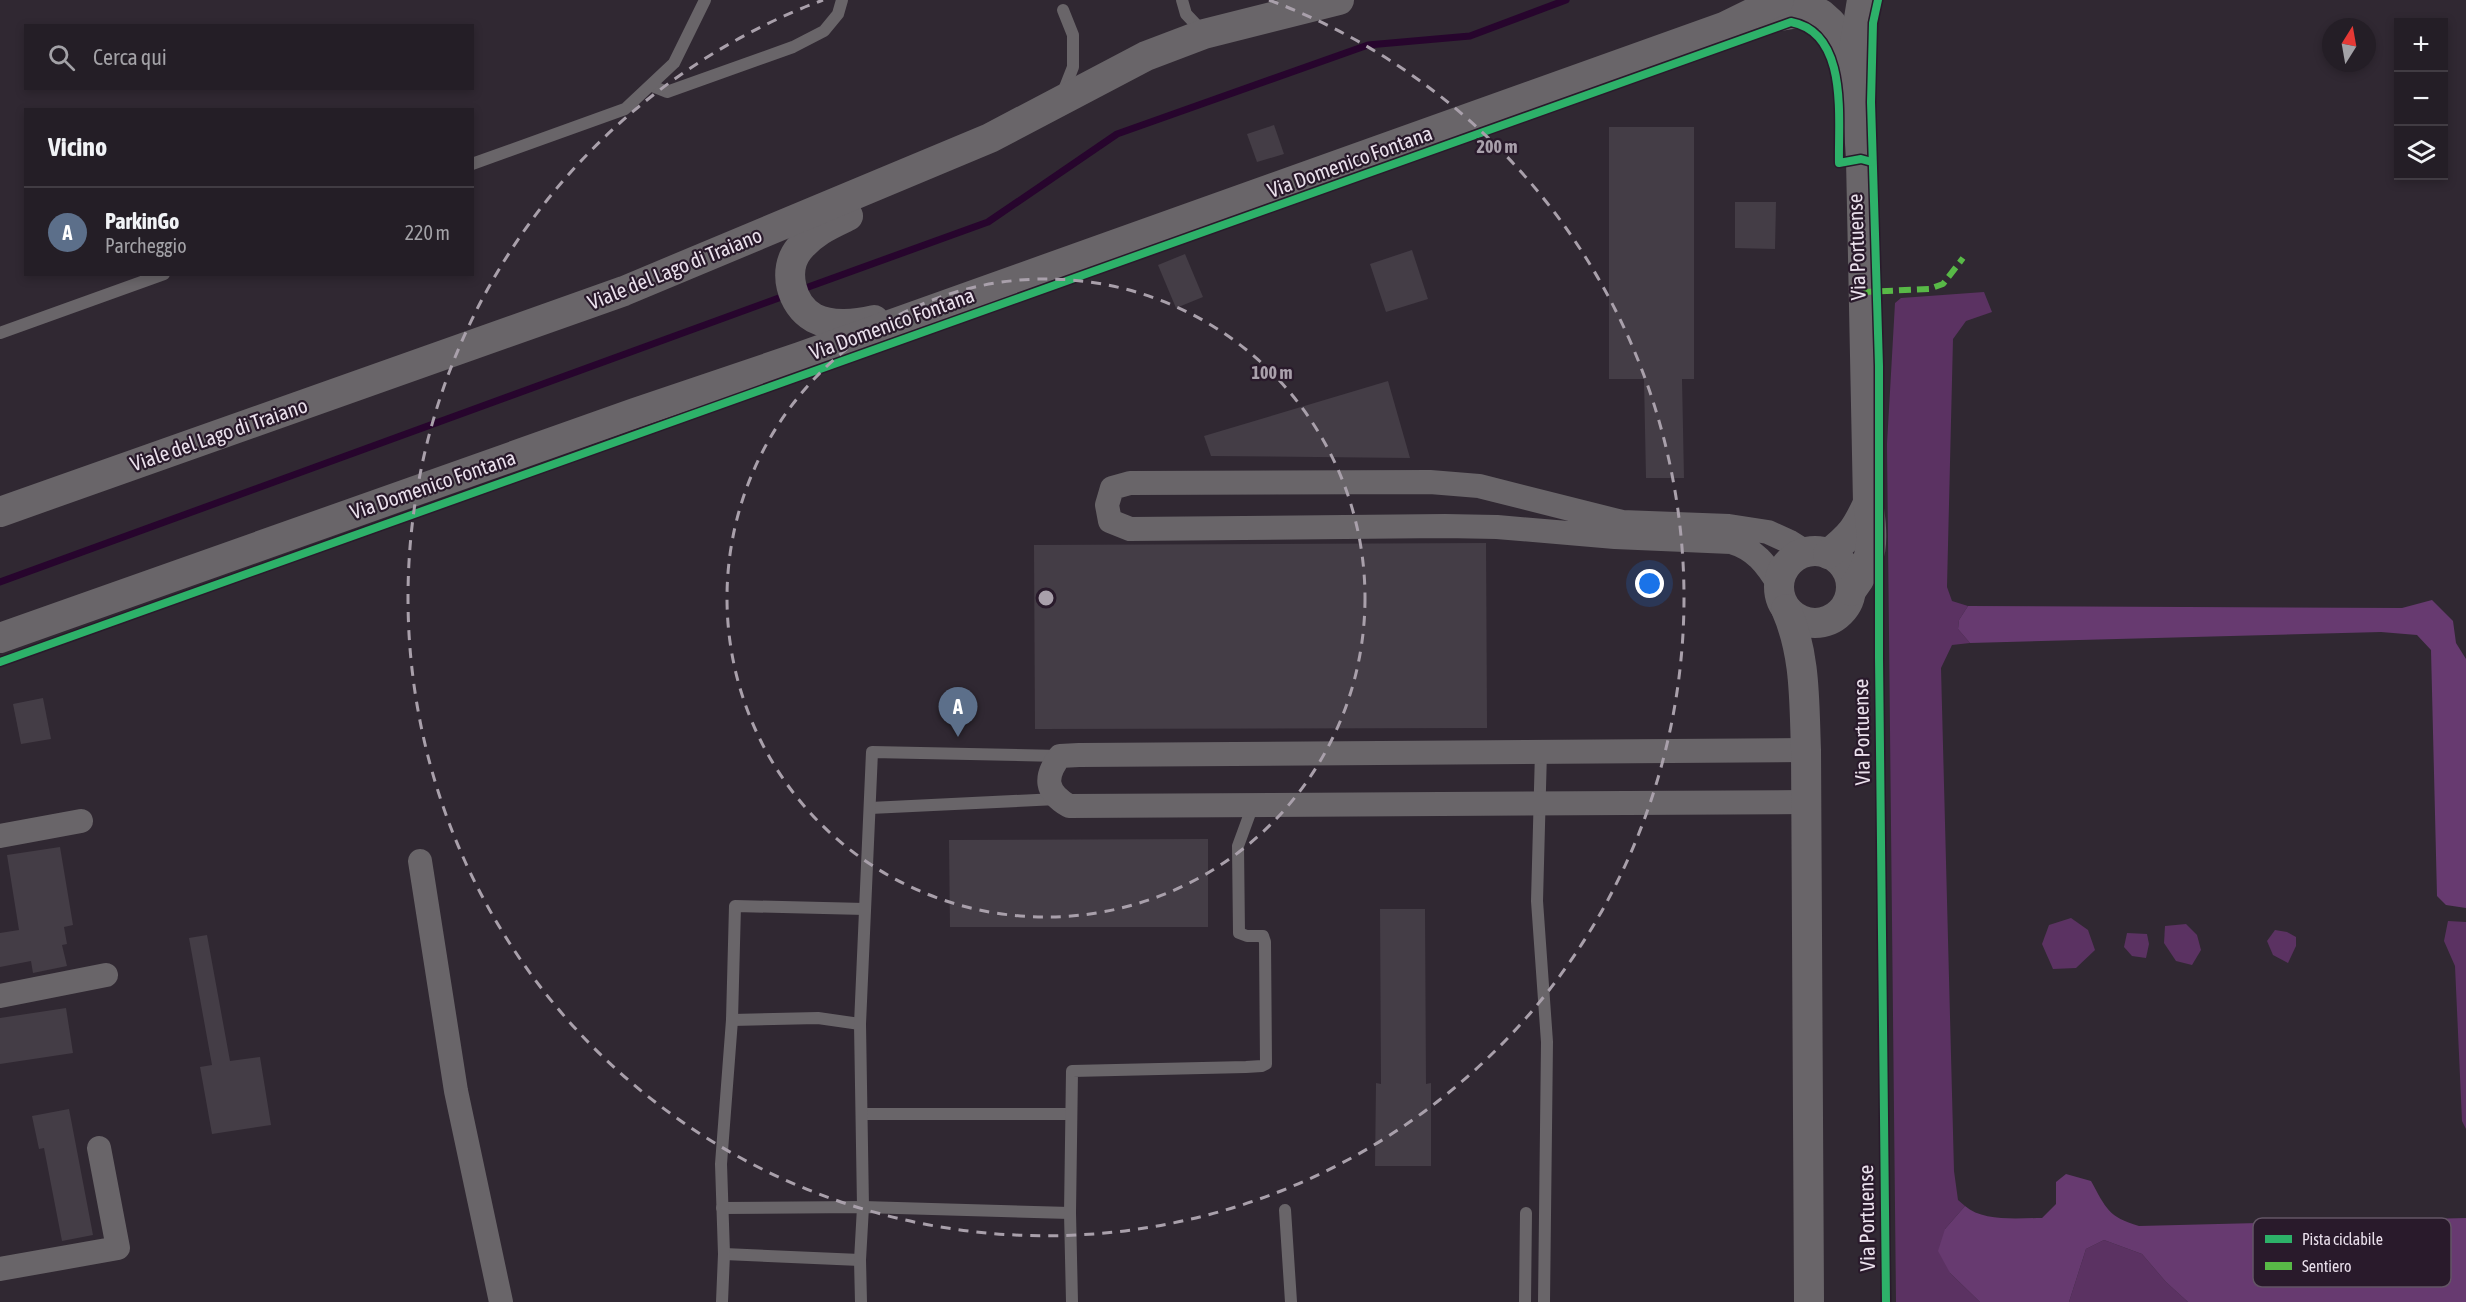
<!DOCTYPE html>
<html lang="it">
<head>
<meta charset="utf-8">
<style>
  :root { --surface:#241e26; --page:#302b32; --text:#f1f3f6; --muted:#a3a2a7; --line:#413c43; --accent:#8bbbb9 }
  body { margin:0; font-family:"Asap Condensed",sans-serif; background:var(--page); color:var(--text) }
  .controls { position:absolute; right:18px; top:18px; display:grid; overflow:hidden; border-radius:0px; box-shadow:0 3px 9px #0003 }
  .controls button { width:54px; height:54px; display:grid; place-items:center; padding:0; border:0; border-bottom:2px solid var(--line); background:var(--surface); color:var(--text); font:30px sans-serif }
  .compass { position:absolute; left:2322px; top:18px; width:54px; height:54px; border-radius:50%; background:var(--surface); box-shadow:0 3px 9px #0003; rotate:11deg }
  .you { position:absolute; left:1650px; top:584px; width:21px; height:21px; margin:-15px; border:4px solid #fff; border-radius:50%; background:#1a73e8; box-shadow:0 0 0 9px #1a73e833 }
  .badge { display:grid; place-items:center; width:39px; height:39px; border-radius:50%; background:var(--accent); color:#fff; font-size:20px; font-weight:700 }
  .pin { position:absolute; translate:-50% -50px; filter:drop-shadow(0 2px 3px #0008) }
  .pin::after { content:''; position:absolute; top:32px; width:21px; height:18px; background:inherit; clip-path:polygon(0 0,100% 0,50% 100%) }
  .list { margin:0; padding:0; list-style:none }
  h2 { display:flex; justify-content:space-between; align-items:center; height:78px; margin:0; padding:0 24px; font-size:26px }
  h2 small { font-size:20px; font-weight:400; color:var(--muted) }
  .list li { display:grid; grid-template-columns:39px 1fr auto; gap:18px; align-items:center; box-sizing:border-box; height:90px; padding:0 24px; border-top:2px solid var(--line) }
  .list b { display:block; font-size:22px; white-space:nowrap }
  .list p { margin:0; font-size:20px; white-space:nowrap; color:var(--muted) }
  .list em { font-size:20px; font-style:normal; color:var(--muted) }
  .icon { flex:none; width:33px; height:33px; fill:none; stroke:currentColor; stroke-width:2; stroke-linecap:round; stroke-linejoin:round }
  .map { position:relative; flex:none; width:2466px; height:1302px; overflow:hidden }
  .search { position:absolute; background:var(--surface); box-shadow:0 3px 9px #0003; left:24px; top:24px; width:450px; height:66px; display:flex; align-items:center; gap:15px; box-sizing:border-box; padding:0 21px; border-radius:0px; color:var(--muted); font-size:22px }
  .panel { position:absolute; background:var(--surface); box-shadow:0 3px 9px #0003; left:24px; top:108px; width:450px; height:168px; border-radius:0px }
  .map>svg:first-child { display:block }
  .green { fill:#5b3262 }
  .forest { fill:#673a70 }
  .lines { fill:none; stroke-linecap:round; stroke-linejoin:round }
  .stream { stroke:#27052d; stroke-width:7 }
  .building { fill:#443d46 }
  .service { stroke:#696569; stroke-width:12 }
  .minor { stroke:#696569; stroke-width:24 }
  .tertiary { stroke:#696569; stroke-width:30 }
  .quiet { stroke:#58b947; stroke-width:6; stroke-dasharray:12 6; stroke-linecap:butt }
  .cycleway-casing { stroke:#291a2b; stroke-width:11 }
  .cycleway { stroke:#2db169; stroke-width:8 }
  .ring { fill:none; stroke:#a9a0ab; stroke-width:3; stroke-dasharray:10 8 }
  .labels { text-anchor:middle; stroke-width:4.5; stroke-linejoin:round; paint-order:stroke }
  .street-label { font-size:21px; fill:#eae0ec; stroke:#291a2b }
  .key { fill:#291a2b; stroke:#635565; stroke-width:1.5 }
  .key-label { font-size:16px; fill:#eae0ec }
  .centre { fill:#a9a0ab; stroke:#291a2b; stroke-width:3 }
  .ring-label { font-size:18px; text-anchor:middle; font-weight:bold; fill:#a9a0ab; stroke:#291a2b; stroke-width:4.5; stroke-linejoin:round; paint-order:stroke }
</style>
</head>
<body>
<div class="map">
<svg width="2466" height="1302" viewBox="0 0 2466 1302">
  <rect width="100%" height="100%" fill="#302832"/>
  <g class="green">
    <polygon points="1984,292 1992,312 1966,321 1953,339 1947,587 1952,601 1968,606 1959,620 1958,629 1970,643 1952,645 1941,668 1954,1171 1958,1200 1965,1206 1945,1229 1950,1273 1980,1302 1896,1302 1887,444 1895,303 1901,298"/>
    <polygon points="2071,918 2088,930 2095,950 2076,968 2053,969 2042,944 2049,925"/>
    <polygon points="2448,921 2466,922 2466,1129 2462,1121 2455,966 2444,941"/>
    <polygon points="2186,924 2197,935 2201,950 2192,965 2176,961 2164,943 2165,926"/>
    <polygon points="2275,930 2287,932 2296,937 2296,946 2288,963 2273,955 2267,941"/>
    <polygon points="2127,933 2147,934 2149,944 2146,958 2132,956 2124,947"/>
    <polygon points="2104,1240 2142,1254 2166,1282 2188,1302 2069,1302 2086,1249"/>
  </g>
  <g class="forest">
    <polygon points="2432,600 2453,621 2456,643 2466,659 2466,908 2446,905 2437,896 2431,650 2417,635 2381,632 1970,643 1958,629 1959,620 1968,606 2402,608"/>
    <path d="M2066,1174L2091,1181C2106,1208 2108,1217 2139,1226L2466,1218V1302H2188L2166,1282L2142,1254L2104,1240L2086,1249L2069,1302H1980L1950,1273L1938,1251L1945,1229L1965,1206C1983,1222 2018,1218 2042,1218L2056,1204V1182Z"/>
  </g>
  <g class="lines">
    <g class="stream">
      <polyline points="800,290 988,222 1117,134 1368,45 1470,36 1566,0"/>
      <polyline points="0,582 787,295"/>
    </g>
  </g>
  <g class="building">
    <polygon points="1274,125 1284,154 1257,162 1247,134"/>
    <polygon points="1609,127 1694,127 1694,379 1682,379 1684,478 1646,478 1644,379 1609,379"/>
    <polygon points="1735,202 1776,202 1775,249 1735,248"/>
    <polygon points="1412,250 1428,299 1386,312 1370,264"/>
    <polygon points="1185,254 1203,297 1176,308 1158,265"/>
    <polygon points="1388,381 1410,458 1211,456 1204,436"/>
    <polygon points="1486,543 1487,728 1035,729 1034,545"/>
    <polygon points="43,698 51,739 21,744 13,704"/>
    <polygon points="1208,839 1208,927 950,927 949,840"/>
    <polygon points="60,847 73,925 64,927 67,944 62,945 67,966 33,973 31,961 0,967 0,933 19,930 7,855"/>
    <polygon points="1380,909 1425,909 1426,1084 1431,1083 1431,1166 1375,1166 1376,1083 1381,1084"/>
    <polygon points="207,935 230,1061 260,1057 271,1125 212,1134 200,1067 212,1065 189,938"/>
    <polygon points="66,1008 73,1053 0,1064 0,1018"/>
    <polygon points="69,1109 93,1235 62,1241 44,1148 39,1149 32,1116"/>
  </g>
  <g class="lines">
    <g class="service">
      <polyline points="1182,0 1186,14 1204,33"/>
      <polyline points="652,86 667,92 793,47 824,31 838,14 842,0"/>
      <polyline points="1062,95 1073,67 1073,35 1063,10"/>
      <polyline points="472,164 625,109 674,63 705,0"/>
      <polyline points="0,333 164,274"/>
      <polyline points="1541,751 1537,901 1547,1042 1544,1302"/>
      <polyline points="870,808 1057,799"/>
      <polyline points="732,1020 818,1018 860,1024"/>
      <polyline points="862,1114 1071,1114"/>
      <polyline points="722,1208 863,1207 1070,1213"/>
      <polyline points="1285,1210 1291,1302"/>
      <polyline points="724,1254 860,1260"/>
      <polyline points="722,1302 724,1254 721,1164 732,1020 735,906 865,909"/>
      <polyline points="861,1302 860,1260 863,1207 860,1024 872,752 1060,756"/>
      <polyline points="1072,1302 1070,1213 1072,1071 1246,1067 1262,1066 1266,1064 1265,942 1263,936 1247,936 1239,933 1238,846 1253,805"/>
      <polyline points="1525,1302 1526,1213"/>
    </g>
    <g class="minor">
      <path d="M1779,585C1766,564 1755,549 1731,542L1615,537L1497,527L1445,526L1130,529L1110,521L1107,505L1112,488L1130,483L1430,482L1479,486L1622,522L1729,526L1768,532L1790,542L1806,552"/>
      <path d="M1805,802L1069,806C1045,792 1044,777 1060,756L1079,755L1806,750"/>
      <polyline points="0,836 81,821"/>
      <polyline points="420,861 456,1091 501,1302"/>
      <polyline points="0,996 106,975"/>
      <polyline points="0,1269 118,1248 99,1148"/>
    </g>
    <g class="tertiary">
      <polyline points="1756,20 1798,13 1821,14 1831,23 1848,70"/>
      <path d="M848,216C829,225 813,232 799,249C782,270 791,305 814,318C831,327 857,324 874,320"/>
      <polyline points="0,512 624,291 990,138 1146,56 1204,34 1339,0"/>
      <circle cx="1815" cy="587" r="36"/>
      <path d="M1828,554C1851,536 1856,529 1868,503"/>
      <path d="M1851,591C1874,562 1874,538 1868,503L1861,159L1854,49L1862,0"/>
      <path d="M1786,609C1806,655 1804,701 1806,750L1809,1302"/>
      <polyline points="0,638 635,413 800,357 1724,27 1779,0"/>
    </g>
    <polyline class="quiet" points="1863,292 1929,289 1943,284 1963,258"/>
    <g class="cycleway-casing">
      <g id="cycleway">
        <polyline points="1878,0 1873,23 1871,102 1879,366 1879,658 1886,1302"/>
        <path d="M0,662L1791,22C1849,33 1838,118 1839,163L1861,159L1872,162"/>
      </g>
    </g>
    <use href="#cycleway" class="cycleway"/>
  </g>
  <g class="ring">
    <circle cx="1046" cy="598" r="319"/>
    <path d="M1269 0A638 638 0 1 1 823 0"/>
  </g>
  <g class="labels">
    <g class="street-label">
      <text transform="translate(1350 162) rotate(-20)" y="7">Via Domenico Fontana</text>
      <text transform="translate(1857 247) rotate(-92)" y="7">Via Portuense</text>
      <text transform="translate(675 269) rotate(-22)" y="7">Viale del Lago di Traiano</text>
      <text transform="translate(892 324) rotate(-20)" y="7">Via Domenico Fontana</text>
      <text transform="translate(219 435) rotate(-19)" y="7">Viale del Lago di Traiano</text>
      <text transform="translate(433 485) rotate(-19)" y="7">Via Domenico Fontana</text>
      <text transform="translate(1862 732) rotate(-91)" y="7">Via Portuense</text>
      <text transform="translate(1867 1218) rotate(-91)" y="7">Via Portuense</text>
    </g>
  </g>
  <rect x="2253" y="1218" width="198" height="69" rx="9" class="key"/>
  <rect x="2265" y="1235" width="27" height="8" fill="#2db169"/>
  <rect x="2265" y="1262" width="27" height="8" fill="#58b947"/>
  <g class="key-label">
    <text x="2302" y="1245">Pista ciclabile</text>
    <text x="2302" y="1272">Sentiero</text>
  </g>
  <circle cx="1046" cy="598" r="9" class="centre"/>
  <g class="ring-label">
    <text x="1497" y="153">200 m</text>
    <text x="1272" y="379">100 m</text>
  </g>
</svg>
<div class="controls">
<button>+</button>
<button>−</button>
<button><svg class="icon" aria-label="layers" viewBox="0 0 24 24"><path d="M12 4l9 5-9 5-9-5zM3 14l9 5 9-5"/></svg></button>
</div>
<svg class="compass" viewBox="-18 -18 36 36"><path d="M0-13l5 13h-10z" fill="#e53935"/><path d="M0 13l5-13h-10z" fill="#a3a2a7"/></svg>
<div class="you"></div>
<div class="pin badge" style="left:958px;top:737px;background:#5c6f8a">A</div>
<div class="search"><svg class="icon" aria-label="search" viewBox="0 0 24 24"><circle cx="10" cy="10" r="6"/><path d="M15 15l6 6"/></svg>Cerca qui</div>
<section class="panel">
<h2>Vicino<small></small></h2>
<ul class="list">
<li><span class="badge" style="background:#5c6f8a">A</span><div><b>ParkinGo</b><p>Parcheggio</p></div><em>220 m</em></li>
</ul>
</section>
</div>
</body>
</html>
